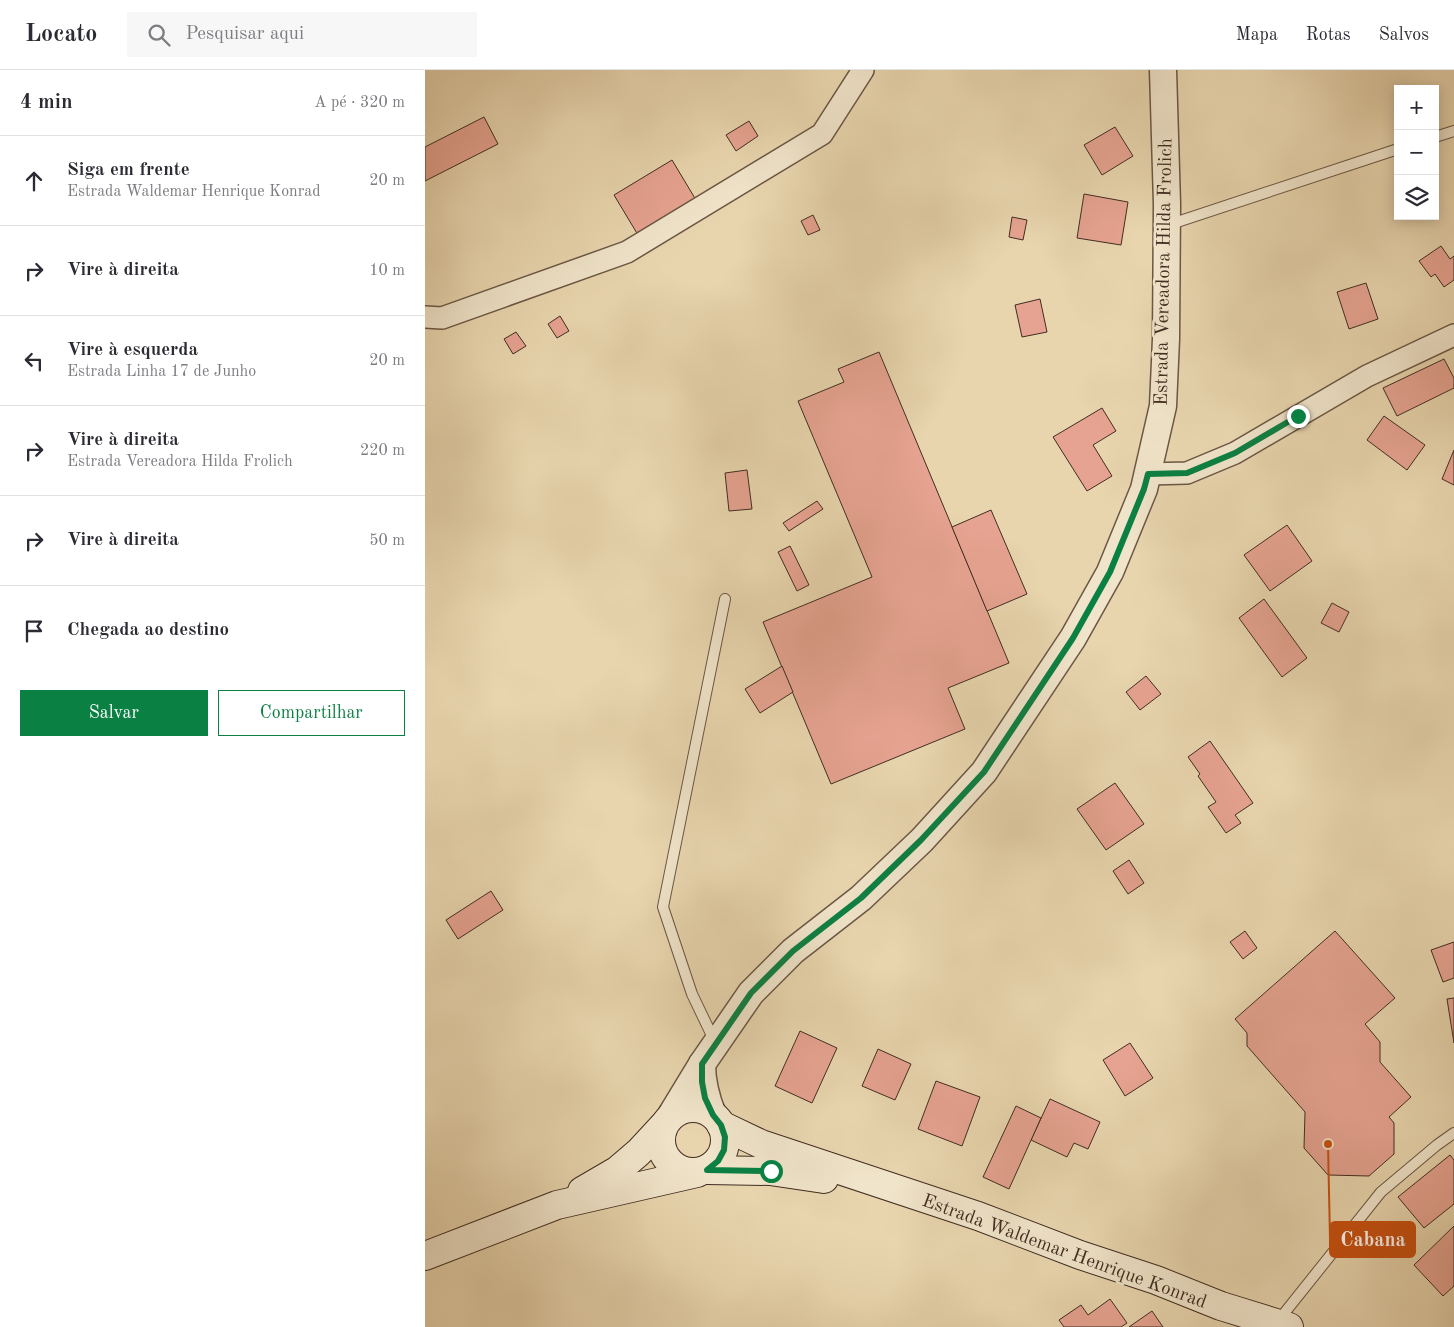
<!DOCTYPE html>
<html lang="pt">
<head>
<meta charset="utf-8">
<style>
  :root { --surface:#fff; --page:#f7f7f7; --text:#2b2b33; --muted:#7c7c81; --line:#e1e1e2; --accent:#0b8043 }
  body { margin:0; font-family:"Old Standard TT",serif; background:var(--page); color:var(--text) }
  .controls { position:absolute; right:15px; top:15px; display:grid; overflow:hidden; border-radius:0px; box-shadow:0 2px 12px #0003 }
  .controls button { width:45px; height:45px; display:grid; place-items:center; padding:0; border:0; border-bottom:1px solid var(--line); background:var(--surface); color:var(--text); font:25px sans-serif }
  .stop { position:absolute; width:15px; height:15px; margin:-11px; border:4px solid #0b8043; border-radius:50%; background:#fff }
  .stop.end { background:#0b8043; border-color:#fff; box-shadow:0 1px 5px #0008 }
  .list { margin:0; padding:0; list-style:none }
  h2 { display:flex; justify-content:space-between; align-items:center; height:65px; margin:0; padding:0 20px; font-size:21px }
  h2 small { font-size:16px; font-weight:400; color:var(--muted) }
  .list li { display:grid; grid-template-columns:32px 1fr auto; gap:15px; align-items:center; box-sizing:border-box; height:90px; padding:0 20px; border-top:1px solid var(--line) }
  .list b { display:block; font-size:19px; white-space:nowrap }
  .list p { margin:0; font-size:16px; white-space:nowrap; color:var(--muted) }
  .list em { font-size:16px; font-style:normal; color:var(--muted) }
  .actions { display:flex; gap:10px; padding:15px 20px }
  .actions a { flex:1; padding:11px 0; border:1px solid var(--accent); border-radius:0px; text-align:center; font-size:18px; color:var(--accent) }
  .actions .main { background:var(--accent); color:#fff }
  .icon { flex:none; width:28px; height:28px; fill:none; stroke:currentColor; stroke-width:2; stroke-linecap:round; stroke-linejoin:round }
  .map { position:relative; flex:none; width:1029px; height:1257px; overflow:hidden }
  header { display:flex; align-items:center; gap:30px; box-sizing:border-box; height:70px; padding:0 25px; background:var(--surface); border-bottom:1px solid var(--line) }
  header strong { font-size:24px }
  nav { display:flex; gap:28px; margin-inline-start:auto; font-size:18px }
  .search { width:350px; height:45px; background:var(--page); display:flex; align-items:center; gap:12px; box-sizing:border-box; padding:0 18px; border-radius:0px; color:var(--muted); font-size:19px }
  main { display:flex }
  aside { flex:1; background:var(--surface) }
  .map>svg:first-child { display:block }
  .building { fill:#e6a391; stroke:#412d21 }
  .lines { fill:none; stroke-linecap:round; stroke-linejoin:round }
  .service-casing { stroke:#6b5744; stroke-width:12 }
  .minor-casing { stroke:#6b5744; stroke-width:24 }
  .tertiary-casing { stroke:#6b5744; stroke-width:29 }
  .secondary-casing { stroke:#412d21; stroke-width:30 }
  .service { stroke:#f0e4ca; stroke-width:10 }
  .minor { stroke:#f0e4ca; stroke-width:21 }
  .tertiary { stroke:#f0e4ca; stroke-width:26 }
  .secondary { stroke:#f0e4ca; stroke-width:28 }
  .route { stroke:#0b8043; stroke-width:6 }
  .labels { text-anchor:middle; stroke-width:5; stroke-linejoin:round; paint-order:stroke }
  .street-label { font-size:19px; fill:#412d21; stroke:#f0e4ca }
  .leader { fill:none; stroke:#c75010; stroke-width:2 }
  .callout-dot { fill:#c75010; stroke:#f0e4ca; stroke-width:2 }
  .callout { fill:#c75010; stroke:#c75010; stroke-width:2 }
  .callout-label { font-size:20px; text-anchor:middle; font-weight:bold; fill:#fff }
</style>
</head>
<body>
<header>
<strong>Locato</strong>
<div class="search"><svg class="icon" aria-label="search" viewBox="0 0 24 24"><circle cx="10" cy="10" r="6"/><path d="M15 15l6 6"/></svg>Pesquisar aqui</div>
<nav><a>Mapa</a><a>Rotas</a><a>Salvos</a></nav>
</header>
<main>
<aside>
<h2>4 min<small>A pé · 320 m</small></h2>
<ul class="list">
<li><svg class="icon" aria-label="ahead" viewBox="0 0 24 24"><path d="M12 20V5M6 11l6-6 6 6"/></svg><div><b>Siga em frente</b><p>Estrada Waldemar Henrique Konrad</p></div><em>20 m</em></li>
<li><svg class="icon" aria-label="right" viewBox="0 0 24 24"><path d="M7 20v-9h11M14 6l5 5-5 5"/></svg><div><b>Vire à direita</b></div><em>10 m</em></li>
<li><svg class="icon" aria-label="left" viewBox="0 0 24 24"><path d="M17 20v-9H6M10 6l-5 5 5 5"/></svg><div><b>Vire à esquerda</b><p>Estrada Linha 17 de Junho</p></div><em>20 m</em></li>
<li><svg class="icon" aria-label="right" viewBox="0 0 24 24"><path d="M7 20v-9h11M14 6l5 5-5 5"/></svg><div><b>Vire à direita</b><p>Estrada Vereadora Hilda Frolich</p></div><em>220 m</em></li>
<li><svg class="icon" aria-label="right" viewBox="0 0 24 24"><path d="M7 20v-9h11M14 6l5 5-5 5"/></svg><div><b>Vire à direita</b></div><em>50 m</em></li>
<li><svg class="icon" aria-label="arrive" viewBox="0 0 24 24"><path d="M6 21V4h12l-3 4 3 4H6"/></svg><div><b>Chegada ao destino</b></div></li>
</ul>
<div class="actions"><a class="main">Salvar</a><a>Compartilhar</a></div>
</aside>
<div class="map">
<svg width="1029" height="1257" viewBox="0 0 1029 1257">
  <rect width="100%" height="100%" fill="#e8d5ae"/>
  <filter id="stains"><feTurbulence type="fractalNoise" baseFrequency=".004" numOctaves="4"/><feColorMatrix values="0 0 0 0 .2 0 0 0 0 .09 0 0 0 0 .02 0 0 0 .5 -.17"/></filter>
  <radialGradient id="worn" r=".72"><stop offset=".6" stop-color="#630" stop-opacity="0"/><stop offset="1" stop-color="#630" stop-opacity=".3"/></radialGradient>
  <g class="building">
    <polygon points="59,47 73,74 0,111 0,77"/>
    <polygon points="324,51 333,66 311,81 301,65"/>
    <polygon points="690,57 708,86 677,105 659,75"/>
    <polygon points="247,90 271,130 213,165 189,125"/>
    <polygon points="659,124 703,132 696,175 652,168"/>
    <polygon points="388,145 395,160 383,165 376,151"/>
    <polygon points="587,147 602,150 598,170 584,167"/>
    <polygon points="1016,176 1025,189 1029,186 1029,210 1019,217 1010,204 1006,207 994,191"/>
    <polygon points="941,213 953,249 924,259 912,222"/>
    <polygon points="615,229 622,262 597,267 590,235"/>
    <polygon points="135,246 144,261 132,268 123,254"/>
    <polygon points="91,262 101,276 88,284 79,269"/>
    <polygon points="454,282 584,593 523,618 540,659 406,714 338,552 447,507 373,331 419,312 413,299"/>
    <polygon points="1019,289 1029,308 1029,318 972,346 958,318"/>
    <polygon points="677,338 691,361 668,375 687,406 662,421 628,367"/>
    <polygon points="959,346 1000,375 982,400 942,370"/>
    <polygon points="1029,380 1029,415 1017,409"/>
    <polygon points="322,400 327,439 304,441 300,403"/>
    <polygon points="392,431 398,439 364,461 358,453"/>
    <polygon points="566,440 602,524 562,541 527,457"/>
    <polygon points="862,455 887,491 845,521 819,485"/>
    <polygon points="365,476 384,515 372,521 353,482"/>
    <polygon points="839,529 882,588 857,607 814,548"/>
    <polygon points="907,533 924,542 914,562 896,553"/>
    <polygon points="357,596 368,622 335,643 320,619"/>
    <polygon points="721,606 736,624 715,640 701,622"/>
    <polygon points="785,671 828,733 810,745 816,753 801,763 783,737 791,732 773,706 775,704 763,687"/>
    <polygon points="690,713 719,754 681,780 652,739"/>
    <polygon points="704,790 719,813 703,824 688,801"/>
    <polygon points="66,821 78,840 33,869 21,850"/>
    <polygon points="820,861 832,878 818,889 805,872"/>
    <polygon points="910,861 970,928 940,954 955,972 955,992 986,1027 964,1047 969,1053 969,1084 944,1106 903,1105 879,1078 880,1042 822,976 822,963 810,949"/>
    <polygon points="1029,872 1029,908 1018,912 1006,880"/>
    <polygon points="1029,928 1029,973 1022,929"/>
    <polygon points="375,961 412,978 387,1033 350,1016"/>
    <polygon points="705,973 728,1008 700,1026 678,990"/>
    <polygon points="453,979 486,994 470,1030 437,1016"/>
    <polygon points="511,1011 555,1027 537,1076 493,1059"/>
    <polygon points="625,1029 675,1052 663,1079 649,1073 642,1087 606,1070"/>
    <polygon points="591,1036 616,1048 584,1119 558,1107"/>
    <polygon points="1025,1085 1029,1090 1029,1134 999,1158 973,1127"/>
    <polygon points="1029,1156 1029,1216 1018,1226 989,1195"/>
    <polygon points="685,1229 702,1253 696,1257 639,1257 634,1250 656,1235 663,1245"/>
    <polygon points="727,1241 738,1257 704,1257"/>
  </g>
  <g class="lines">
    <g class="service-casing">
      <g id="service">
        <polyline points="1010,67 1029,61"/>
        <polyline points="743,155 973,79"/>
        <polyline points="290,972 267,924 238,837 300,529"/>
        <polyline points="853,1251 956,1122 1012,1075 1029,1063"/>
      </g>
    </g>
    <g class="minor-casing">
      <g id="minor">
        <polyline points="0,247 17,248 202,182 397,64 438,0"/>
        <polyline points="723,404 762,403 810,383 942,306 1029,265"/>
      </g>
    </g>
    <g class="tertiary-casing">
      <g id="tertiary">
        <path d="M277,994C277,1013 281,1028 288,1045"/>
        <polyline points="246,1045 277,994 326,923 368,881 436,828 497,770 559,702 648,568 685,502 719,419 738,336 741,269 742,134 738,0"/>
      </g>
    </g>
    <g class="secondary-casing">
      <g id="secondary">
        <circle cx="268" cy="1070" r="32"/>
        <polyline points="296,1055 336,1074 553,1146 655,1185 731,1210 796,1236 864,1257"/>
        <polyline points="282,1100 345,1101 399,1109"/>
        <polyline points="157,1121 193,1100 214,1082 239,1055"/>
        <polyline points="0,1186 132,1135 272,1103"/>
      </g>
    </g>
    <use href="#service" class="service"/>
    <use href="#minor" class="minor"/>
    <use href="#tertiary" class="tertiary"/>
    <use href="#secondary" class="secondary"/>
  </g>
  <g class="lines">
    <polyline class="route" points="346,1101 282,1100 293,1091 299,1080 300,1067 296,1055 288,1045 280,1028 277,1012 277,994 326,923 368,881 436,828 496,770 559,702 648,568 685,502 719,419 723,404 762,403 810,383 873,346"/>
  </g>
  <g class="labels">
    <g class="street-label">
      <text transform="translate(737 202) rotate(-89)" y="7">Estrada Vereadora Hilda Frolich</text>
      <text transform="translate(640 1180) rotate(20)" y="7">Estrada Waldemar Henrique Konrad</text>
    </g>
  </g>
  <path class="leader" d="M903 1074L905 1169"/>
  <circle class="callout-dot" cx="903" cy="1074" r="5"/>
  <rect class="callout" x="905" y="1152" width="85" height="35" rx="5"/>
  <g class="callout-label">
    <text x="948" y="1176">Cabana</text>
  </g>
  <rect width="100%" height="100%" filter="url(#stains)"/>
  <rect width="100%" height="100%" fill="url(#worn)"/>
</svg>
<div class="controls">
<button>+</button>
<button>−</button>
<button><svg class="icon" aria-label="layers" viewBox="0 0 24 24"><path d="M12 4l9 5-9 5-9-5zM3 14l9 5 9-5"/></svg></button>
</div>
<div class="stop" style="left:346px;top:1101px"></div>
<div class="stop end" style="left:873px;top:346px"></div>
</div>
</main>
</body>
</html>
